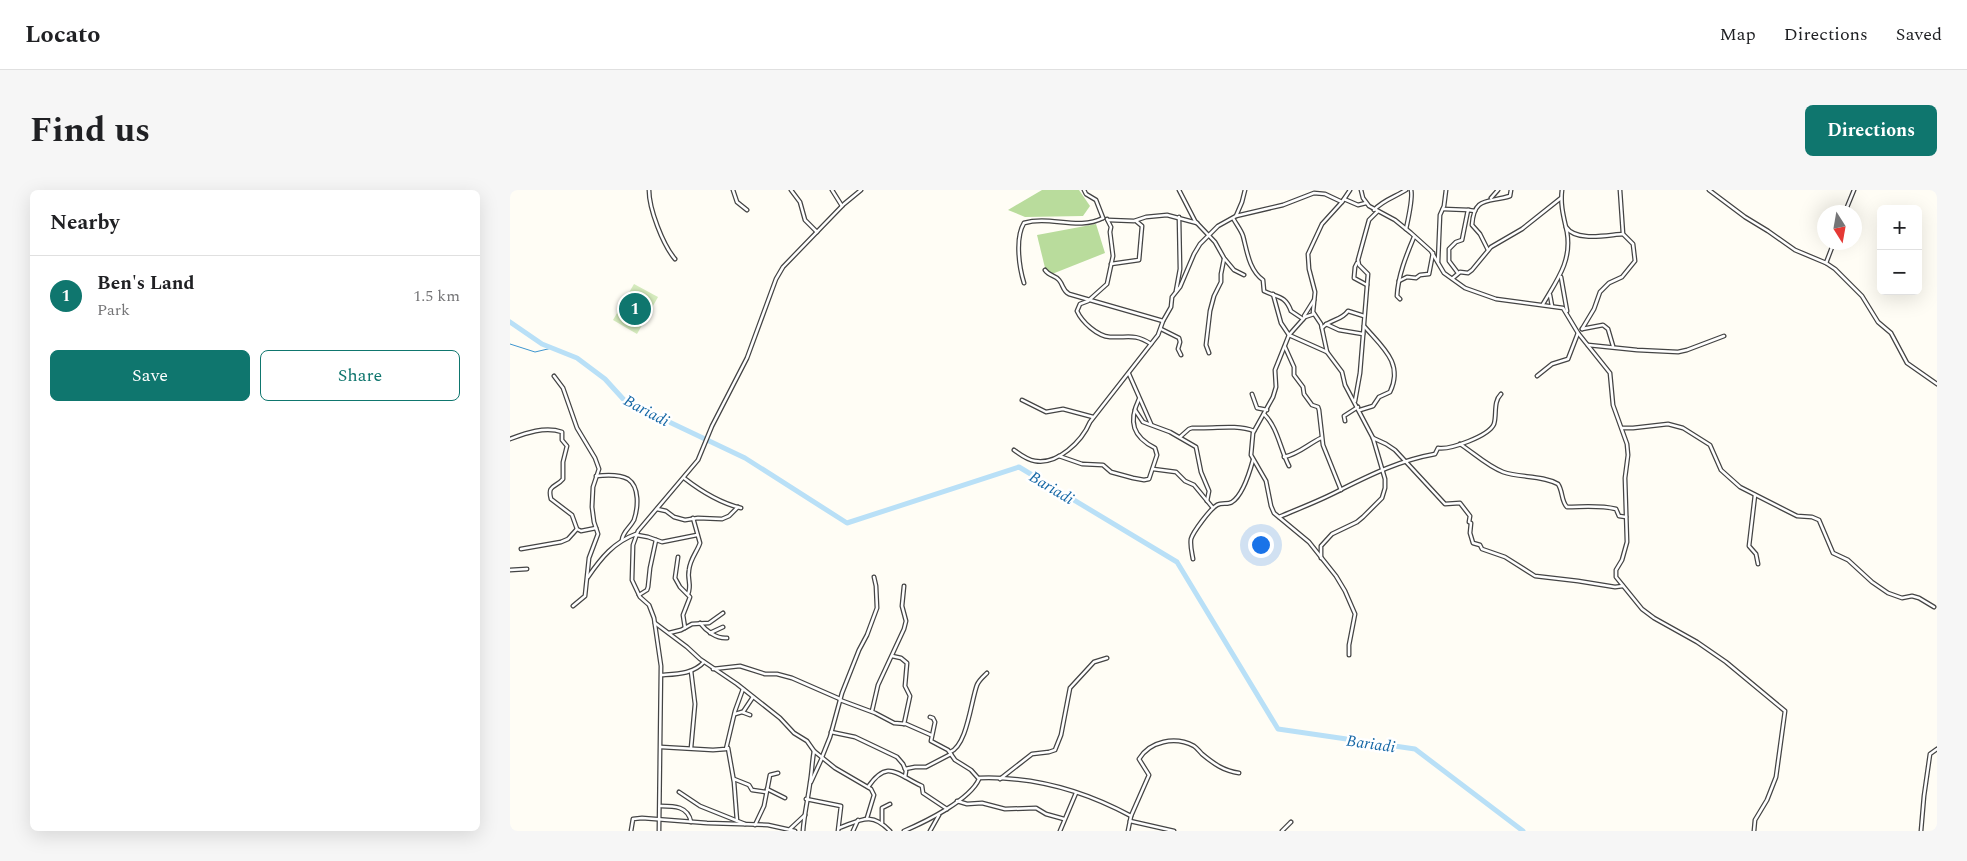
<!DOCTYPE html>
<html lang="en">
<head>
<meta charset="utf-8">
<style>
  :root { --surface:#fff; --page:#f6f6f6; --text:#202124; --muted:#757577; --line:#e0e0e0; --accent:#0f766e }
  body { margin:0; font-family:Spectral,serif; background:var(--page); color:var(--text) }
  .controls { position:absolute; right:15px; top:15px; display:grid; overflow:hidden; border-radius:8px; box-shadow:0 5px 20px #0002 }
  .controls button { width:45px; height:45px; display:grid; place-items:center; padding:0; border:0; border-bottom:1px solid var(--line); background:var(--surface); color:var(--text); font:25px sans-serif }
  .compass { position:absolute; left:1307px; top:15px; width:45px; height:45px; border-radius:50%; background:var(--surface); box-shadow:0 5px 20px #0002; rotate:169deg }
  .you { position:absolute; left:750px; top:354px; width:18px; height:18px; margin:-12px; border:4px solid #fff; border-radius:50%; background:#1a73e8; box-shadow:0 0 0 8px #1a73e833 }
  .badge { display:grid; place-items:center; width:32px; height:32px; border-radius:50%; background:var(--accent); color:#fff; font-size:16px; font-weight:700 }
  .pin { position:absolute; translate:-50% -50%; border:2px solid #fff; box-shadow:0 1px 5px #0006 }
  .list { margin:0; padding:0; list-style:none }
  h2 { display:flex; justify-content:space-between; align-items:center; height:65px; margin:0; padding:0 20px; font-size:21px }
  h2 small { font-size:16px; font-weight:400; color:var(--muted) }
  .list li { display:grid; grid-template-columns:32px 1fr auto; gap:15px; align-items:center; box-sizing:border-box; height:80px; padding:0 20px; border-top:1px solid var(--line) }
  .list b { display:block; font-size:19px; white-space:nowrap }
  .list p { margin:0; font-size:16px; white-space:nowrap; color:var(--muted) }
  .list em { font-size:16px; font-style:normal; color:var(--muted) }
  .actions { display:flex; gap:10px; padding:15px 20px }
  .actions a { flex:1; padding:11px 0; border:1px solid var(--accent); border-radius:8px; text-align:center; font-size:18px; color:var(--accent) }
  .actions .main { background:var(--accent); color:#fff }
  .map { position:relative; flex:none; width:1427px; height:641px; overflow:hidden; border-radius:8px }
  header { display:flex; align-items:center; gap:30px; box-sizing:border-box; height:70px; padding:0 25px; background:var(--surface); border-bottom:1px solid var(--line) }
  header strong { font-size:24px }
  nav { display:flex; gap:28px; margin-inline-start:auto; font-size:18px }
  .intro { display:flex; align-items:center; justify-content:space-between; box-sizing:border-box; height:120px; padding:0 30px }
  h1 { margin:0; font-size:35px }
  .button { padding:12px 22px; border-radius:8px; background:var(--accent); color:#fff; font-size:18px; font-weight:700 }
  main { display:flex; gap:30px; padding:0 30px }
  aside { flex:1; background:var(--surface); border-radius:8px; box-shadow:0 5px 20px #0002 }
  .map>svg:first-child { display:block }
  .green { fill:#d5ebbd }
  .forest { fill:#b9dc9c }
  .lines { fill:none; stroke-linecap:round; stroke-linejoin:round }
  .stream { stroke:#3f96cf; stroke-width:1 }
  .river { stroke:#b9e0f7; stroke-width:5 }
  .street-casing { stroke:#444; stroke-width:5 }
  .street { stroke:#fff; stroke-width:2.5 }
  .labels { text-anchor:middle; stroke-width:5; stroke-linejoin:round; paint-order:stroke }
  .water-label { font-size:16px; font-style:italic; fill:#1768a6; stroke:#fff }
</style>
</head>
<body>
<header>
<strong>Locato</strong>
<nav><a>Map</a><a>Directions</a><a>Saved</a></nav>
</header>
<div class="intro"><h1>Find us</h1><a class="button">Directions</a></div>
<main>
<aside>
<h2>Nearby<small></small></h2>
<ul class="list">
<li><span class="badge">1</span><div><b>Ben's Land</b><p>Park</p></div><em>1.5 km</em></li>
</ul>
<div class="actions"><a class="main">Save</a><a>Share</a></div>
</aside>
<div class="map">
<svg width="1427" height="641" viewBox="0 0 1427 641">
  <rect width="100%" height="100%" fill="#fffdf5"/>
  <polygon class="green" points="124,94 148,107 127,144 103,130"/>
  <g class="forest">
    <polygon points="532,0 569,0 580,16 573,26 515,27 498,20"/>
    <polygon points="586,34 595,63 537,86 527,45"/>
  </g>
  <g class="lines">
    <polyline class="stream" points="0,154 25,162 42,158"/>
    <polyline class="river" points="0,132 32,154 67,168 95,189 115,211 235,268 337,333 509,277 667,372 768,539 905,559 1013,641"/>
    <g class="street-casing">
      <g id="street">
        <path d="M139,0C139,19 153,55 165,69"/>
        <polyline points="223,0 227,12 237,20"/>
        <polyline points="281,0 290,12 295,30 307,42"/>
        <polyline points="322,0 332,16"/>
        <polyline points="574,0 576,4 586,10 593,28"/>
        <polyline points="669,0 685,31 705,52 714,68 724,80 734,85"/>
        <polyline points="851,0 853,8 859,16 885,30 901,43 921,61 934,83 955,98 986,109 1053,118 1068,143 1100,183 1103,215 1117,254 1118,265 1115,288 1117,352 1112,370 1106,380 1106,387 1132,419 1144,428 1187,452 1216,472 1275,521 1266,587 1257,610 1245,630 1244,641"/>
        <polyline points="1199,0 1235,27 1258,41 1285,60 1316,73 1325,79 1352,106 1368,132 1381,143 1397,173 1427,194"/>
        <polyline points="981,8 988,0"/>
        <polyline points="834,9 848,15 856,13"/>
        <polyline points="933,19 959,20"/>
        <path d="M864,20C873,10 885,7 896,0"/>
        <polyline points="1335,22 1344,0"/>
        <polyline points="726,26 732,12 735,0"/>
        <path d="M723,28C726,34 731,40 733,46C737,61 739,80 753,90L754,101C768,108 775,105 781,121L793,129"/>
        <path d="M597,29L601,37L600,42L603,66L597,94L578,111L570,114L567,121C572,132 587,146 600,147C618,148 624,143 641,154"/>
        <polyline points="598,30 624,31 636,27 657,25 687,33"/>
        <path d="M1056,37C1066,52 1097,45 1113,44"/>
        <path d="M896,39C898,30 903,7 901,0"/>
        <path d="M978,60L970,44L962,35C964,6 978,13 1000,6L1001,0"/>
        <polyline points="928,72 930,25 934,16 936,0"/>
        <polyline points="847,73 845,77 844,88 857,95"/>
        <polyline points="1316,73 1324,52"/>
        <polyline points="601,74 629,70 632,36 626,31"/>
        <path d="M535,80C539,86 545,85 549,90C554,96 552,100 559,104L653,131"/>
        <polyline points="948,83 939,71 939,59 946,52 952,50 958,20 965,21"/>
        <polyline points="1051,87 1057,121"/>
        <polyline points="943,88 950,82 958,83 962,80 981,57 1012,39 1051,8"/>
        <polyline points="889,91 897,87 906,88 910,85 919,84 923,63"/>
        <path d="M514,93C509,77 505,48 514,33C540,25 568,41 593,28"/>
        <polyline points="666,101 670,79 669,27"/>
        <polyline points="763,104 771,133 779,145 817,162"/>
        <polyline points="1040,105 1042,116"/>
        <path d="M890,109L887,106C888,86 896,66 904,47"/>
        <path d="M1033,114C1047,90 1062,71 1057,42C1054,28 1050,15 1052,0"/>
        <polyline points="804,124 795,127 779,145 765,180 766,197 763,207 743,243 741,265 756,291 761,316 764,323 799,352 826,386 835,401 845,424 839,455 839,465"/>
        <polyline points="794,126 804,110"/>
        <polyline points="816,134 829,140 853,144"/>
        <path d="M812,138C820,129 831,131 838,121L854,126"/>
        <polyline points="651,139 669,148 670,152 668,159 671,165"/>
        <polyline points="1072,139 1084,119 1090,102 1099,93 1112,87 1125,71 1123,54 1113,44 1110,0"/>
        <polyline points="1072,139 1093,135 1098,139 1103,156"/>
        <polyline points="1078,155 1127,160 1168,162 1177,160 1214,146"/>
        <polyline points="775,157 784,177 784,185 793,197 794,204 802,215 808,217 809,220 813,255 831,300"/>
        <polyline points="699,163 696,155 700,121 704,106 711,92 711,84 714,69"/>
        <polyline points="619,184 641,234"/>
        <polyline points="44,186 53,198 67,238 85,268 89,279 83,297 82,317 84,332 88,344 79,368 75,406 63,416"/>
        <polyline points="1027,186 1042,174 1058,169 1068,143"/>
        <polyline points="742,204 747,218 757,220"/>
        <polyline points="512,210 536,222 553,219 583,227"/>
        <polyline points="845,211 850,183 858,84 849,75 848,70 859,30 868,21"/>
        <polyline points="625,220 633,232 660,242 686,257 691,282 699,301 697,311"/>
        <path d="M850,220L863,216L869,207L880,202C894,173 872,157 854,136"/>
        <path d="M754,224C768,238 770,259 779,276"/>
        <polyline points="835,231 834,226 848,217"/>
        <polyline points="1112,238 1123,238 1158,234 1173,238 1200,255 1211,280 1230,297 1287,326 1302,327 1309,330 1323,363 1338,370 1362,392 1378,403 1392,408 1402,406 1409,408 1424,417"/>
        <path d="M670,247L679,239L682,238C701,239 727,234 744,241"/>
        <polyline points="863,248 876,254 885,260 935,314 950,313 960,326 959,332 961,333 960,343 963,353 970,355 972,359 995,367 1025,386 1068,391 1105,397 1113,396"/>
        <path d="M0,249C16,243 35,236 52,242V250L57,256L53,272V289C46,298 37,294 41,309L62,325L67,339L71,341L86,338"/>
        <path d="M950,254C964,263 977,276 993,282C1010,288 1032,285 1048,294C1053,301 1051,311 1057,317C1073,317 1089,315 1106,319L1109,326L1116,327"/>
        <path d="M504,260C511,265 517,270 525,271C548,275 572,251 580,232L648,145L653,131L661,117L662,107L670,97L684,64L690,54L708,36L726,26L773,15L804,3L815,4L832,12"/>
        <path d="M549,266L572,274L593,275L601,282L623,288L634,290L639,289L647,265L645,258C623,247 618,232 629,209"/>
        <path d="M774,267C789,264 798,254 811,248"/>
        <polyline points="643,279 666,282 675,291 684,295 703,318"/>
        <path d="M86,286C95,285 109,284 118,289C130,297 128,318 124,330C120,338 113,341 112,350"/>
        <path d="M174,288C192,302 210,313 231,318"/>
        <polyline points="1245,305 1239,356 1246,364 1248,374"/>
        <polyline points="147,319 156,321 164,327 175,330 188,328 212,329 219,326 228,317"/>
        <path d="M769,327C790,318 812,310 832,299C862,284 891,270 925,264L928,258C940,260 979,246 984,234C987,224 983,212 991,204"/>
        <polyline points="127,345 138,347 152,352 187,345"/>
        <polyline points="11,359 51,352 58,349 67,339"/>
        <polyline points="168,367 165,388 170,397 180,407 173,425 175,438"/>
        <polyline points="811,368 811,356 822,344 847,332 853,327 872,308 875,298 875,289 863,248 835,195 832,182 817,162 811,134 803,122 805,102 799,79 798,64 812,34 832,12 840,0"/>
        <path d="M683,369C682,363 680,356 681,349C683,342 700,319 707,315C712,312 718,315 722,312C733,305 740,281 743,270"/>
        <polyline points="0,380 17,379"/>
        <path d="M78,387C91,368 104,352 126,344"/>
        <path d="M178,404C182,395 177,389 179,380C180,369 187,362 190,353L183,328"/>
        <polyline points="129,405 137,400 138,397 140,378 146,350"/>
        <polyline points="145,433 177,457 190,469 227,494 270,528 284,543 297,551 304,561 325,578 361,599 364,605 357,628"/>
        <path d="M190,433C196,441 207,449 217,448"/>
        <polyline points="159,443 171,440 182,434 199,433 213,423"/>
        <polyline points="200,443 213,437"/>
        <polyline points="382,466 391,468 397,473 395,496 400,506 394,534"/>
        <polyline points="203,479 230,476 255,484 267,484 282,488 330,509"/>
        <path d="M152,485C167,484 183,484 194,472"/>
        <polyline points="330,510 365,523 384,533 396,534 421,545"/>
        <polyline points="362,521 368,495 394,439 396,431 392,416 394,396"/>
        <polyline points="233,522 243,507"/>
        <polyline points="225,524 232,522 240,525"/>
        <polyline points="321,542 345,547 387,567 393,574 396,581 395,587"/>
        <polyline points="151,557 203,560 216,559 225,521 233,499"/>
        <polyline points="181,558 185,514 181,481"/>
        <polyline points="218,558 224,592 227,631"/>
        <path d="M440,562C457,556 461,511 467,495C469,490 473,487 477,483"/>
        <polyline points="312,567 320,547 332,503 349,460 357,445 367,418 366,396 364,387"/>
        <polyline points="395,579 405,577 416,577 441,564"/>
        <path d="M469,588C524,586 573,600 621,626"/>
        <polyline points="224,589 239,595 242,600 256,602"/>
        <polyline points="490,589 522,564 539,562 545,560 551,545 560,498 584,472 597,468"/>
        <polyline points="301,592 312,568"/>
        <path d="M358,597C378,568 387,585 412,596L413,603L437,619"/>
        <polyline points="257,599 275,608"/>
        <polyline points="169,602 190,616 235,634"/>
        <polyline points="296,609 331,616 328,641"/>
        <polyline points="447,611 457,614 472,613 495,619 526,618 536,624 554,629"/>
        <path d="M151,616C164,616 178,616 181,632"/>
        <polyline points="620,631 664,641"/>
        <polyline points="372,633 372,618 380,614"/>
        <polyline points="245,635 254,616 260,585 268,583"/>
        <path d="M329,638C351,630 361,621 380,641"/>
        <polyline points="280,639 295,625"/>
        <polyline points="121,641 123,629 132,628 197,633 258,635 285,641"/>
        <polyline points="149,641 151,476 144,428 139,415 130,407 122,390 123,355 128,341 188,270 202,236 237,168 266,89 273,77 334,14 351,0"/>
        <path d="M293,641C294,625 298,609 300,593C302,582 302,572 304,561"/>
        <polyline points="343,641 348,630"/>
        <path d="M394,641C415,632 460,610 469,589L461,580L445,570L438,560L421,551L425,532L423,528L420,527"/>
        <polyline points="420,641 429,625"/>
        <polyline points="550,641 566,603"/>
        <path d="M618,641L621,626L639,585L629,569C640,551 665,546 684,556C687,558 689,561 692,564C704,574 714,581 729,583"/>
        <polyline points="772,641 781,632"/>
        <polyline points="1411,641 1414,606 1420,564 1427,559"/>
      </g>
    </g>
    <use href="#street" class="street"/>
  </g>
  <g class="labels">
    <g class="water-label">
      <text transform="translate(137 220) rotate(28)" y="6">Bariadi</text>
      <text transform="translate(542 297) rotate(31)" y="6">Bariadi</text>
      <text transform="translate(861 553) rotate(8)" y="6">Bariadi</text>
    </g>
  </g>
</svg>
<div class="controls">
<button>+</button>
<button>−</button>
</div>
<svg class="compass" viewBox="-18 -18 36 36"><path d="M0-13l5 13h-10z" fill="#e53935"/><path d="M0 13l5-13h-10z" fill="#757577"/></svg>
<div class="you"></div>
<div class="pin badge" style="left:125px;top:119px">1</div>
</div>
</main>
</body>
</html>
